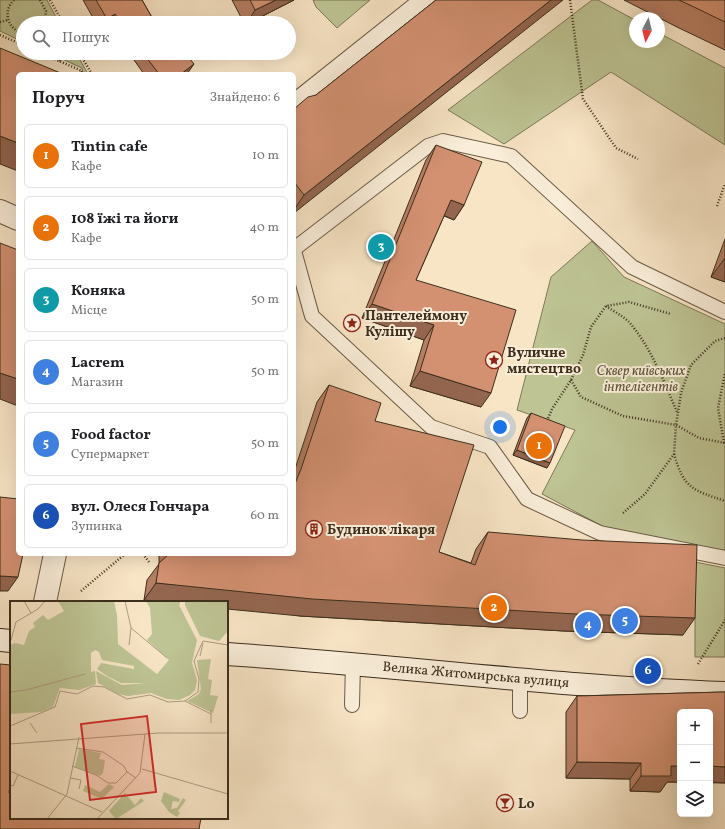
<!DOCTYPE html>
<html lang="uk">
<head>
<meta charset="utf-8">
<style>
  :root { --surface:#fff; --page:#f2f2f2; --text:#202124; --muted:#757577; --line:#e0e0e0; --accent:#8f2418 }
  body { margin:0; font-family:Vollkorn,serif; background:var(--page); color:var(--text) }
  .controls { position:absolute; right:12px; bottom:12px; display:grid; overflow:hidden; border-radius:6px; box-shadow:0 4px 16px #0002 }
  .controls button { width:36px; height:36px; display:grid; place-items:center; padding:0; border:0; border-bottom:1px solid var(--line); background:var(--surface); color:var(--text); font:20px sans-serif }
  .compass { position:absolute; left:629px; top:12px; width:36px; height:36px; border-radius:50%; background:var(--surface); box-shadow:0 4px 16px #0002; rotate:187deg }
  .you { position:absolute; left:500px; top:427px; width:14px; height:14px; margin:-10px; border:3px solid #fff; border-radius:50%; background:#1a73e8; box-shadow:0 0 0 6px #1a73e833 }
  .badge { display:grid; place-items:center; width:26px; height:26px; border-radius:50%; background:var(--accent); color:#fff; font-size:13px; font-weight:700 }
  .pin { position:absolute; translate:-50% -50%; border:2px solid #fff; box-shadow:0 1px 4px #0006 }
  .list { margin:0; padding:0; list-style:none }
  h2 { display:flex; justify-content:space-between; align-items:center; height:52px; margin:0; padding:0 16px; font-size:17px }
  h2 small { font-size:13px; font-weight:400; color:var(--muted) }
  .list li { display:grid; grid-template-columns:26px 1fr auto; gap:12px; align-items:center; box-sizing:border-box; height:64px; margin:0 8px 8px; padding:0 8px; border:1px solid var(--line); border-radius:6px }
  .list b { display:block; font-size:15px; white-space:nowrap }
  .list p { margin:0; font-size:13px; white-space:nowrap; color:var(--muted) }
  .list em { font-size:13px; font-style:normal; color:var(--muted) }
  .icon { flex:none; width:22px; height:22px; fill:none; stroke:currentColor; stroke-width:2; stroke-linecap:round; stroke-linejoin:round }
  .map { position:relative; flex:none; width:725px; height:829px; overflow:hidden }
  .search { position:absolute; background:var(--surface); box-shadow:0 4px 16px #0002; left:16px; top:16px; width:280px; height:44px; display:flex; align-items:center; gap:10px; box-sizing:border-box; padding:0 14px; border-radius:22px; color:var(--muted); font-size:15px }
  .panel { position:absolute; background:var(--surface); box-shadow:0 4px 16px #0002; left:16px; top:72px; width:280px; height:484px; border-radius:6px }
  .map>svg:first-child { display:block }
  .green { fill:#bec494; stroke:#7d7958 }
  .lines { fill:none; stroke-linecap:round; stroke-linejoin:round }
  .lane-casing { stroke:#6b5c46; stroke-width:16 }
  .street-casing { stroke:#6b5c46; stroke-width:24 }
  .secondary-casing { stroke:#3c2e1c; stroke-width:24 }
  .path { stroke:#3c2e1c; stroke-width:2.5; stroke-dasharray:1 2; stroke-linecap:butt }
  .lane { stroke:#faeeda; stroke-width:14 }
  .street { stroke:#faeeda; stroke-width:22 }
  .secondary { stroke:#faeeda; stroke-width:22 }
  .wall { fill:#b57d62; stroke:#3c2e1c }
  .shaded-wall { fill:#946650; stroke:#3c2e1c }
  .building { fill:#d39172; stroke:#3c2e1c }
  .labels { text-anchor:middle; stroke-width:4; stroke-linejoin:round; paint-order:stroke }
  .poi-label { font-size:14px; font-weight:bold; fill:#3c2e1c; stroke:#faeeda; text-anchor:start }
  .park-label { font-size:14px; font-style:italic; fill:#5c543a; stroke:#faeeda }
  .street-label { font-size:14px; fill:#3c2e1c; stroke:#faeeda }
  .inset-road { fill:none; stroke:#ad9c82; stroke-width:1 }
  .view { fill:#d62828; fill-opacity:0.15; stroke:#d62828; stroke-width:2 }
  .inset-edge { fill:none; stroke:#3c2e1c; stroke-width:2 }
</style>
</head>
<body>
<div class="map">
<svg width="725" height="829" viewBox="0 0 725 829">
  <rect width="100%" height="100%" fill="#f8e5c6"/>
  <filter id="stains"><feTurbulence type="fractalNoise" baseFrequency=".005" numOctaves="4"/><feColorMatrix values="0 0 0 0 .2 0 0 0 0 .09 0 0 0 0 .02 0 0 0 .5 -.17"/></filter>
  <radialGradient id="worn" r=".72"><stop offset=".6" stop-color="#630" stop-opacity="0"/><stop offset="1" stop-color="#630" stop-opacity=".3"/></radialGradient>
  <g class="green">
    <polygon points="0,0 47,0 59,23 23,23 23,42 0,31"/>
    <polygon points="313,0 370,0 337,28 316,7"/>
    <polygon points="592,0 598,0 635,20 635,42 659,42 659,33 725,68 725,145 611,72 504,144 448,110"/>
    <polygon points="49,53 76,53 88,74 83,74 82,68"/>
    <polygon points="592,241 624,277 725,324 725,551 604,527 542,494 575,430 517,410 551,277"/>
    <polygon points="695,562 725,568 725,657 695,657"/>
  </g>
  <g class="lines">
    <g class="lane-casing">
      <g id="lane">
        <polyline points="294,249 428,146 443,141 511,156 632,267 725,312"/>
        <polyline points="294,251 312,316 431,427 490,447 527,499 600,533 725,558"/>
        <polyline points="520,678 520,711"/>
        <polyline points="352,705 353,663"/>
      </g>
    </g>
    <g class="street-casing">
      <g id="street">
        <polyline points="294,106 427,0"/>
        <polyline points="0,211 18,219"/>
        <polyline points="45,602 55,554"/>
      </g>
    </g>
    <g class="secondary-casing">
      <g id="secondary">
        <polyline points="0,640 11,641"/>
        <path d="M227,654C393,665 559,687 725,693"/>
      </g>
    </g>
    <g class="path">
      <path d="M14,0C2,11 8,30 23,33"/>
      <polyline points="40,0 46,11 44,23"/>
      <polyline points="50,0 63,23"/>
      <polyline points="570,0 583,99 616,148 638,159"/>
      <polyline points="0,22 8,20"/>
      <polyline points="0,35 23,45"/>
      <polyline points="41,53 82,71 81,74"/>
      <polyline points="54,53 60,61"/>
      <polyline points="79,53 92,74"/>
      <polyline points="717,206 725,184"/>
      <path d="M606,306C613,311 623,316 629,322C651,347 664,382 677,412"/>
      <polyline points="571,380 581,397 623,416 676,425 699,438 725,443"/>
      <polyline points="547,421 552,409 571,380 583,355 591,327 606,306 629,302 671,314"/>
      <polyline points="724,443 718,408 725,373"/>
      <path d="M674,454C684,489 693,490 725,501"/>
      <polyline points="623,513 645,494 674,454 676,425 681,393 691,365 715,341 725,338"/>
      <polyline points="143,554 149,562"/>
      <polyline points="81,591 125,554"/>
      <polyline points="698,664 725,620"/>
    </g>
    <use href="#lane" class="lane"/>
    <use href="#street" class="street"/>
    <use href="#secondary" class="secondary"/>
  </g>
  <g class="wall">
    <polygon points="83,0 142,0 154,21 163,23 96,23"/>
    <polygon points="232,0 294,0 249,23 244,23"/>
    <polygon points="436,0 294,213 294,109 316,95"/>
    <polygon points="624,0 725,0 725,50 679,28"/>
    <polygon points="129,53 185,53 187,74 144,74"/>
    <polygon points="436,145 464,205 454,220 444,216 416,280 481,407 410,386 424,340 362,318 426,160"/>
    <polygon points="725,239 725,282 711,277"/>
    <polygon points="329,385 375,421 439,552 471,563 476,549 488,532 683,635 564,631 300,616 227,602 163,602 144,600 147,580 159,564 159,554 294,554 294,472 317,402"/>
    <polygon points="531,413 547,468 513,455 527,418"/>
    <polygon points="725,692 725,783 667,782 660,792 630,791 630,779 566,778 566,712 577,696"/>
  </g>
  <g class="shaded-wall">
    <polygon points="276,0 294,0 249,23 247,23 255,10"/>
    <polygon points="551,0 563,0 294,213 294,210 304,195"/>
    <polygon points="115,14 109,23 104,23 107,19"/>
    <polygon points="194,64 187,74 181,74"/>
    <polygon points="0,136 18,143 18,171 0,164"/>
    <polygon points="451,200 464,205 454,220 441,214"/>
    <polygon points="725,258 725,282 711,277"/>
    <polygon points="372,304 434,325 424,340 362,318"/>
    <polygon points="420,371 491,393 481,407 410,386"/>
    <polygon points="0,373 18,379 18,406 0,399"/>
    <polygon points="517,450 550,463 547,468 513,455"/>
    <polygon points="0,576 18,577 8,591 0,591"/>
    <polygon points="156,583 695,618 683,635 564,631 300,616 227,609 227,602 163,602 144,600"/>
    <polygon points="577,762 641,763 630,779 566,778"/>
    <polygon points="671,766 680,766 680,782 667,782 660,792 630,791 641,776"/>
    <polygon points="710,766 725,767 725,783 710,782"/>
  </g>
  <g class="building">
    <polygon points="96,0 142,0 154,21 159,17 163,23 121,23 115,14 107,19"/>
    <polygon points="250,0 276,0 255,10"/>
    <polygon points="436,0 551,0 304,195 294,182 294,109 308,97 316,95"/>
    <polygon points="679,0 725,0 725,22 694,7"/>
    <polygon points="0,48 63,74 18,74 18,143 0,136"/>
    <polygon points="143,53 185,53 194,64 181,74 159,74"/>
    <polygon points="436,145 482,162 464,205 451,200 416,280 516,310 491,393 420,371 434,325 372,304"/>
    <polygon points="0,243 18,250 18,379 0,373"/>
    <polygon points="329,385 381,403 375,421 474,445 439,552 475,565 488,532 582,540 697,545 695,618 576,614 312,599 156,583 159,563 169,554 294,554 294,486 301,469"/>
    <polygon points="531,413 565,426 550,463 517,450"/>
    <polygon points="0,497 18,499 18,554 23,554 18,577 0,576"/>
    <polygon points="0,664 11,665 11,775 9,793 11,793 11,818 201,818 199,829 0,829"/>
    <polygon points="722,692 725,692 725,767 710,766 710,712 680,712 680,766 671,766 671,776 641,776 641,763 577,762 577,696"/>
  </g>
  <defs>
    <g id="sight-ring" transform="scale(0.9)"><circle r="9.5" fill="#faeeda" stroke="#8f2418" stroke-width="1.5"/><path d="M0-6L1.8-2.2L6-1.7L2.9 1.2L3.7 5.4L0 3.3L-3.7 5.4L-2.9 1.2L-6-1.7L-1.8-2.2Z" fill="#8f2418"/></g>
    <g id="building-ring" transform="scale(0.9)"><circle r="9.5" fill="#faeeda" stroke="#8f2418" stroke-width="1.5"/><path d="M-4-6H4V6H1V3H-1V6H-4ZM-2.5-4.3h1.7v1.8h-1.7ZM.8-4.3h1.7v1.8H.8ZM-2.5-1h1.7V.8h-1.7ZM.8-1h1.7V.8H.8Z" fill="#8f2418"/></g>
    <g id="bar-ring" transform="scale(0.9)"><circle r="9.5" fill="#faeeda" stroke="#8f2418" stroke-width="1.5"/><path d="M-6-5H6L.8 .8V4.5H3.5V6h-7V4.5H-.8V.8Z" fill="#8f2418"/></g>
  </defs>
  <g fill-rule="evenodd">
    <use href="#sight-ring" x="352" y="323"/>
    <use href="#sight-ring" x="494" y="360"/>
    <use href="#building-ring" x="314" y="529"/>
    <use href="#bar-ring" x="505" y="803"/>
  </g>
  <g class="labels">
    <g class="poi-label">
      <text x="365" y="320">Пантелеймону<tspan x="365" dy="16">Кулішу</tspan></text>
      <text x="507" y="357">Вуличне<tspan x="507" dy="16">мистецтво</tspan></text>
      <text x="327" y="534">Будинок лікаря</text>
      <text x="518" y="808">Lo</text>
    </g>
    <g class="park-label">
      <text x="641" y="375">Сквер київських<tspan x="641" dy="16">інтелігентів</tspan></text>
    </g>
    <g class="street-label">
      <text transform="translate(476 674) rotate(5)" y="5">Велика Житомирська вулиця</text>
    </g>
  </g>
  <g transform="translate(10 601)">
    <rect width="218" height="218" fill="#f8e5c6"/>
    <path d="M48,0H104L107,14L108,43L147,73L159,59L137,39L142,33L140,7L136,0H171L169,4L187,39L182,62L187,79L185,89L180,94L169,99L157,98L141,92L118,95L108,93L88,82L86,70L112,84L136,82H111L97,75L87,68L91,62L124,68V65L92,59L89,51L85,49L81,52V71L85,70L86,83L69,89L50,87L43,106L31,111L0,113V44L5,42L14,44L19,30L25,26L23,22L33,14L38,19L54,10ZM175,0H218V30L209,40L190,35L175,4ZM201,58L198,78L202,79L200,94L208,95L203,112L177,100L189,93L191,88L187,59ZM69,148L91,152L89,158L95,159L93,172L90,175L65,166ZM99,183L104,186L92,198L73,190L75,184L90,191ZM154,191L170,198L169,201L163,200L161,208L167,207L173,197L176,199L168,210L170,212L167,216L159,211L151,200ZM115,192L125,204L131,197L134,200L106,218L99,210Z" fill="#bec494"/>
    <path class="inset-road" d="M14,0L21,12M115,0L121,27L157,57M1,39L6,21L28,8L35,0M119,44L121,27M190,55L193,42M0,91L16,89L75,73M175,100L201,113M201,109V122M20,122L27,132M0,125L45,106L50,90L67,93L83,85L94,86L117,98L140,94L158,101L175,100L188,91L189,78L184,60L193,40L218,44M0,143L149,132H218M66,147L93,151L114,165L117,171M62,165L86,174L98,182H106L117,171L126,177M132,168L218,193M0,170L92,211M60,177L71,179L69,188M0,184L3,185L8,174M37,218L57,193L69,136M87,218L130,172L135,133"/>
    <path class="view" d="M137,115L146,191L80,199L71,123Z"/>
    <rect width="218" height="218" class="inset-edge"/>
  </g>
  <rect width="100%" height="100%" filter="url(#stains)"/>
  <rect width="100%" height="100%" fill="url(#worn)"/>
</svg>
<div class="controls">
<button>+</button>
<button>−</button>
<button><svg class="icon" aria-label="layers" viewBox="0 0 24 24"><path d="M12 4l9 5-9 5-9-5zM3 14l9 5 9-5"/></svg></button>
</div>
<svg class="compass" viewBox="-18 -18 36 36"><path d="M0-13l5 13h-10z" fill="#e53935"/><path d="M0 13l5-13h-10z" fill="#757577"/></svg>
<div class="you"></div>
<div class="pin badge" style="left:539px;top:446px;background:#e8710a">1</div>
<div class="pin badge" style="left:494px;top:608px;background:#e8710a">2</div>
<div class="pin badge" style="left:381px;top:247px;background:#0f9aa8">3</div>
<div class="pin badge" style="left:588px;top:625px;background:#3f7fe0">4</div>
<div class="pin badge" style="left:625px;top:621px;background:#3f7fe0">5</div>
<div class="pin badge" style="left:648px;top:671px;background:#1a4fb4">6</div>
<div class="search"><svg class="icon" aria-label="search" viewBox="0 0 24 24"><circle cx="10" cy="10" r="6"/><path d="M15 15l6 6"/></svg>Пошук</div>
<section class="panel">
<h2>Поруч<small>Знайдено: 6</small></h2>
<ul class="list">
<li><span class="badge" style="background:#e8710a">1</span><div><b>Tintin cafe</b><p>Кафе</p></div><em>10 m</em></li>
<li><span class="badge" style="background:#e8710a">2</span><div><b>108 їжі та йоги</b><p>Кафе</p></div><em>40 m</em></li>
<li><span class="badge" style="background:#0f9aa8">3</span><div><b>Коняка</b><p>Місце</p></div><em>50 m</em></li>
<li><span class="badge" style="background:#3f7fe0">4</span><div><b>Lacrem</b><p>Магазин</p></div><em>50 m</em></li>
<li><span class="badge" style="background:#3f7fe0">5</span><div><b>Food factor</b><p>Супермаркет</p></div><em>50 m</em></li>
<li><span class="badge" style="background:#1a4fb4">6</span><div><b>вул. Олеся Гончара</b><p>Зупинка</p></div><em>60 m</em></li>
</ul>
</section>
</div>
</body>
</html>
